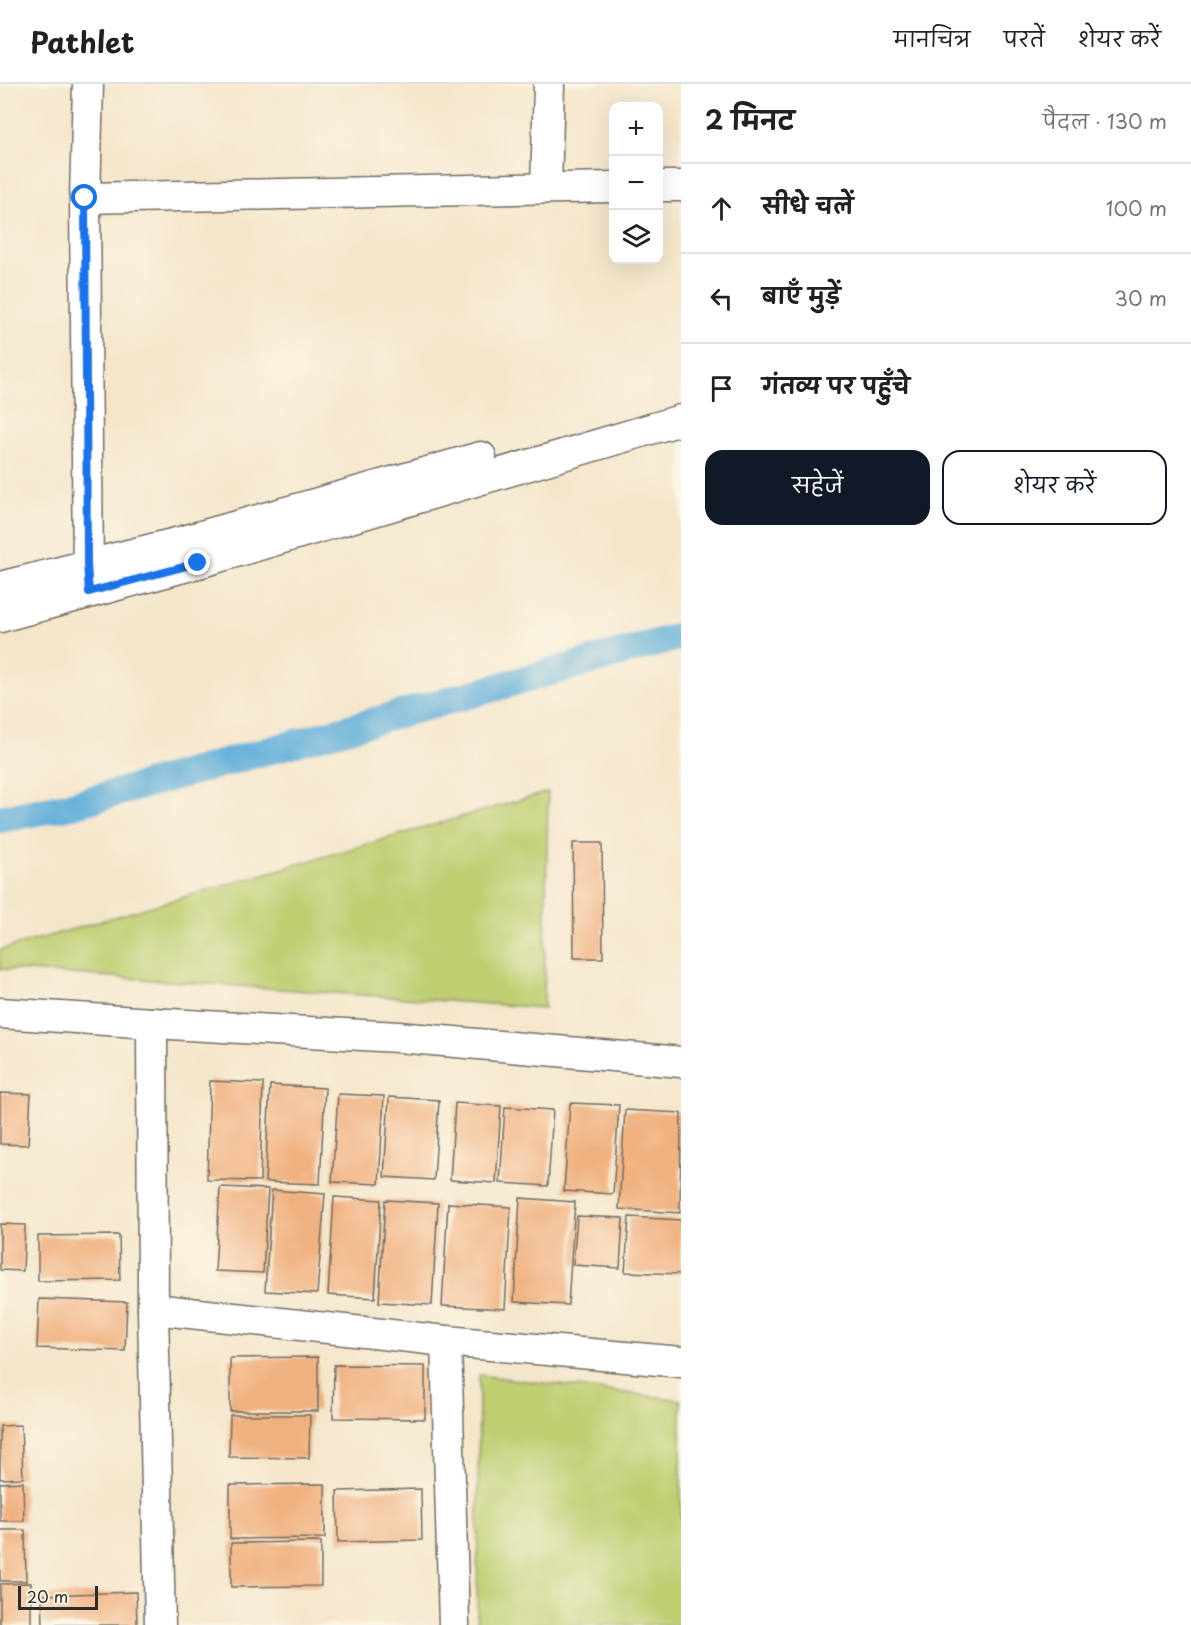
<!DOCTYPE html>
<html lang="hi">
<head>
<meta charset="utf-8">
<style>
  :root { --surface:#fff; --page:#f2f2f2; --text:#202124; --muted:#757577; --line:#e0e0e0; --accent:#111827 }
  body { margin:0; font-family:"Playpen Sans","Playpen Sans Deva",sans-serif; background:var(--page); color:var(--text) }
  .controls { position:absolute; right:18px; top:18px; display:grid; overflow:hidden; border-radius:12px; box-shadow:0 6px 24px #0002 }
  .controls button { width:54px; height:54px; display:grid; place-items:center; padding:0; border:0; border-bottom:2px solid var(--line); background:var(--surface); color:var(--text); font:30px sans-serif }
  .scale { position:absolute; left:18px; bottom:15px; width:80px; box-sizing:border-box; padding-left:6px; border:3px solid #2b2b2b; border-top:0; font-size:16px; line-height:21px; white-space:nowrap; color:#2b2b2b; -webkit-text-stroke:4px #fcf5e5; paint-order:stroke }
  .stop { position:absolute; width:18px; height:18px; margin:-14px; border:4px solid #1a73e8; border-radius:50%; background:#fff }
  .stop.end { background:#1a73e8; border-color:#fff; box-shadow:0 2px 6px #0008 }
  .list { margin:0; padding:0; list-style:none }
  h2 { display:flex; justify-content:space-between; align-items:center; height:78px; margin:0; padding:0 24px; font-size:26px }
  h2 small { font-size:20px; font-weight:400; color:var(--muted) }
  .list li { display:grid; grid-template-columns:39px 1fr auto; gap:18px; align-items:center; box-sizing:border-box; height:90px; padding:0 24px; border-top:2px solid var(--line) }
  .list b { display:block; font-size:22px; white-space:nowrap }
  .list em { font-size:20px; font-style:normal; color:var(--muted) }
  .actions { display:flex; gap:12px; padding:18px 24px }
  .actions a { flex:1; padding:14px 0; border:2px solid var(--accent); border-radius:18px; text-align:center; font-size:21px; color:var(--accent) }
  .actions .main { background:var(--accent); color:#fff }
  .icon { flex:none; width:33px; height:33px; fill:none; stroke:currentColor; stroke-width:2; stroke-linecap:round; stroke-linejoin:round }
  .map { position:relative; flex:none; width:681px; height:1541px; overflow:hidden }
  header { display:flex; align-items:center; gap:36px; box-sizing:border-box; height:84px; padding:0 30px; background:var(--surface); border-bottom:2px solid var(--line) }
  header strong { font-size:28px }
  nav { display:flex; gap:33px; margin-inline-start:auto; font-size:21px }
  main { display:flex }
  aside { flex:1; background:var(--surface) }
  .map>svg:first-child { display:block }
  .green { fill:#bece71; stroke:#747c4e; stroke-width:1.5 }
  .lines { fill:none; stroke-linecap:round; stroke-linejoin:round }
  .canal { stroke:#60aed9; stroke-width:28 }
  .building { fill:#f0b180 }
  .street-casing { stroke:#716c63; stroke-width:33 }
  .street { stroke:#fff; stroke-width:30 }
  .route { stroke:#1a73e8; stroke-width:8 }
</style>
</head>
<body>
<header>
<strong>Pathlet</strong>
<nav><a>मानचित्र</a><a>परतें</a><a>शेयर करें</a></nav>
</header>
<main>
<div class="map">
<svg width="681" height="1541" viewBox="0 0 681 1541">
  <rect width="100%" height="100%" fill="#fcf5e5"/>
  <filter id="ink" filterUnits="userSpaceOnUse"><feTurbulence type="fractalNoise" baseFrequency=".0167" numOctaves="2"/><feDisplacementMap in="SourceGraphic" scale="12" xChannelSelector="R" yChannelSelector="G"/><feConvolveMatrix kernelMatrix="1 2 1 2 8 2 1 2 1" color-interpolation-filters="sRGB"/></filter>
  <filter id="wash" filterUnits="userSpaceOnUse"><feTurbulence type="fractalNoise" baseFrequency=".008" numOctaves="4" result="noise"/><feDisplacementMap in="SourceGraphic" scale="24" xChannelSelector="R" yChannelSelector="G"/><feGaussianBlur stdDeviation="1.35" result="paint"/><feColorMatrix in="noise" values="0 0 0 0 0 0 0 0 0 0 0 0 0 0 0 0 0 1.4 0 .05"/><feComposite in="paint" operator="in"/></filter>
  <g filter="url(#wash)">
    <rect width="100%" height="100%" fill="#f4e6cb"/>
    <g class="green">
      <polygon points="548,708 544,924 0,885 0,866"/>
      <polygon points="479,1291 681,1316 681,1541 477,1541"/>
    </g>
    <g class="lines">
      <polyline class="canal" points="0,735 72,721 681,552"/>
    </g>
    <g id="blocks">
      <g class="building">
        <polygon points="573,759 602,759 603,874 574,874"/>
        <polygon points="210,997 263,999 260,1097 207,1096"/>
        <polygon points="270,1001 325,1004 320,1100 265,1098"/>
        <polygon points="0,1009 31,1010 28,1061 0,1060"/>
        <polygon points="338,1010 384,1012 379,1100 332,1098"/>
        <polygon points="389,1013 439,1016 434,1096 384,1093"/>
        <polygon points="455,1019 501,1022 496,1099 450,1096"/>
        <polygon points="570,1019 619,1021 613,1110 564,1107"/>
        <polygon points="505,1023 553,1026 548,1102 500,1099"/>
        <polygon points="625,1026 681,1029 680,1129 619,1125"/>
        <polygon points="220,1103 268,1105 263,1189 215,1187"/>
        <polygon points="272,1106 325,1110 317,1210 265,1207"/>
        <polygon points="334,1113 381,1116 375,1214 328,1211"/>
        <polygon points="520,1114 575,1118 568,1221 514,1218"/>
        <polygon points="385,1116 438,1119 432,1221 379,1218"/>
        <polygon points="448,1119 511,1123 505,1225 442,1222"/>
        <polygon points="577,1132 623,1134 620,1184 573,1181"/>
        <polygon points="629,1133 681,1136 681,1190 625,1188"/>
        <polygon points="0,1140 25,1141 23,1187 0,1186"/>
        <polygon points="119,1151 120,1196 38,1197 38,1152"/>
        <polygon points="39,1215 127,1218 125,1267 37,1264"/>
        <polygon points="318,1273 318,1327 230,1327 230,1274"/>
        <polygon points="334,1281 425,1282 425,1335 333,1334"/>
        <polygon points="230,1331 310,1331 309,1374 229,1373"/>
        <polygon points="21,1341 23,1394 0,1395 0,1342"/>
        <polygon points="23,1398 24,1437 0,1437 0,1399"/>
        <polygon points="325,1400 325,1454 230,1455 230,1401"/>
        <polygon points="421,1405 422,1456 338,1458 337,1407"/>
        <polygon points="0,1446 25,1446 26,1497 0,1497"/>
        <polygon points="321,1458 321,1502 231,1503 231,1459"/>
        <polygon points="31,1499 31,1541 0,1541 0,1500"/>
        <polygon points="136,1508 137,1541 43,1541 42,1511"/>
      </g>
    </g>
  </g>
  <g filter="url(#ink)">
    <use href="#blocks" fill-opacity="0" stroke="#716c63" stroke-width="1.5"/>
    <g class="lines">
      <g class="street-casing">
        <g id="street">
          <polyline points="88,0 85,114 88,498"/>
          <polyline points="658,102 681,102"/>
          <polyline points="546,104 549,0"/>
          <polyline points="85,114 614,103"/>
          <polyline points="0,503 184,457 481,373"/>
          <polyline points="0,533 198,479 681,336"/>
          <polyline points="0,929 152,939 398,953 681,978"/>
          <polyline points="152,939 153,1225 160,1541"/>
          <polyline points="153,1225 446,1257 681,1278"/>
          <polyline points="446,1257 454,1541"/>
        </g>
      </g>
      <use href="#street" class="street"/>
    </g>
  </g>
  <g class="lines" filter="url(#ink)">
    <polyline class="route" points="85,114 87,480 89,508 198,479"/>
  </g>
</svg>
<div class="controls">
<button>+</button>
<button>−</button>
<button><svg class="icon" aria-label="layers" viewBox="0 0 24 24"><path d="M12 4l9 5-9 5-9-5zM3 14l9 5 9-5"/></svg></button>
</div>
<div class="scale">20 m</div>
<div class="stop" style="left:85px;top:114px"></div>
<div class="stop end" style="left:198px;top:479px"></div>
</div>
<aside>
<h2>2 मिनट<small>पैदल · 130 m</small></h2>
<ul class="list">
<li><svg class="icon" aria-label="ahead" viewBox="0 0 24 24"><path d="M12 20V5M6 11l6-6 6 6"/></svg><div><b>सीधे चलें</b></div><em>100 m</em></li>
<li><svg class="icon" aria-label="left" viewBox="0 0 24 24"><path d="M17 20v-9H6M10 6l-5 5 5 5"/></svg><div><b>बाएँ मुड़ें</b></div><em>30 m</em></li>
<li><svg class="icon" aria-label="arrive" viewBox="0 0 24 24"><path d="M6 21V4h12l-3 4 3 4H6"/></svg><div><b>गंतव्य पर पहुँचे</b></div></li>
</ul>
<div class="actions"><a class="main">सहेजें</a><a>शेयर करें</a></div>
</aside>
</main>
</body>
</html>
